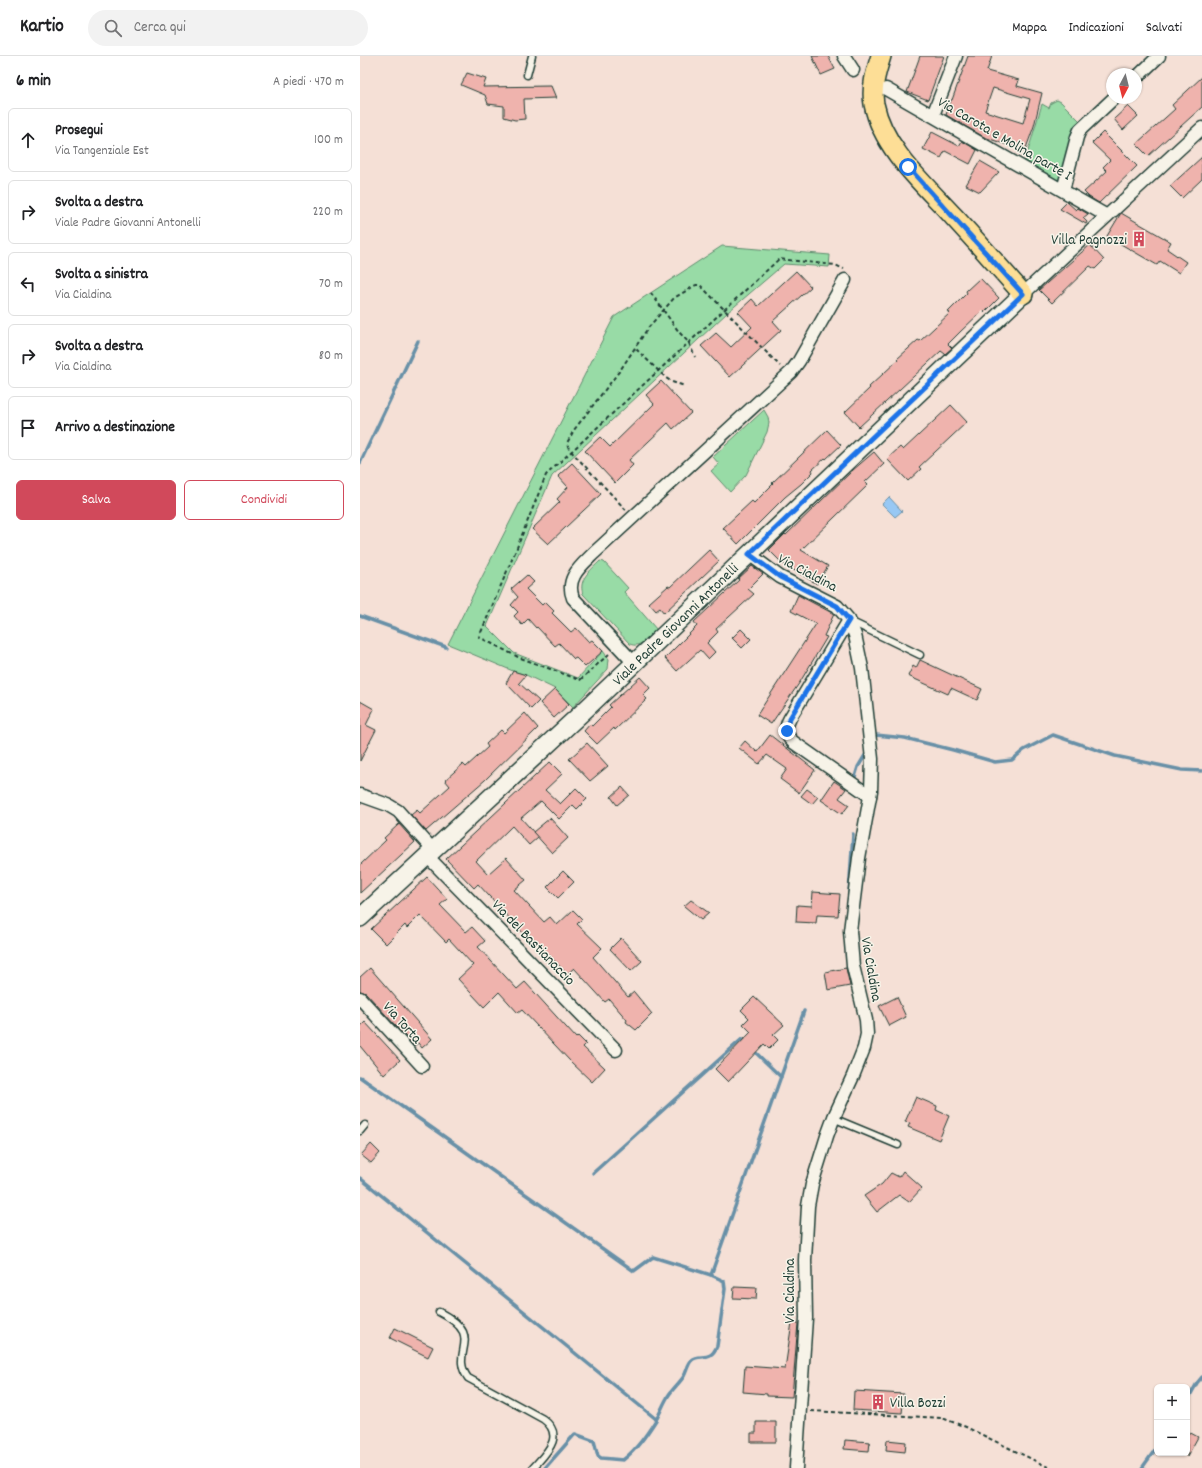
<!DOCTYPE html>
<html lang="it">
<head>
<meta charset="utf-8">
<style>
  :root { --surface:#fff; --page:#f2f2f2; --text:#202124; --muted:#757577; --line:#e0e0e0; --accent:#d1495b }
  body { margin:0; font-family:Dekko,sans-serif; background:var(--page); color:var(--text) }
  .controls { position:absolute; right:12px; bottom:12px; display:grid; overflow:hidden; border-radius:6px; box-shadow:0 1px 3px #0004 }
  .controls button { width:36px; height:36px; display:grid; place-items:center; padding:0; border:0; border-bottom:1px solid var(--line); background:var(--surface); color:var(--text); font:20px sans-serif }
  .compass { position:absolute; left:746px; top:12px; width:36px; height:36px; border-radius:50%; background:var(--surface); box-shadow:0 1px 3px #0004; rotate:187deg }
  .stop { position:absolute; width:12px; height:12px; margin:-9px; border:3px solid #1a73e8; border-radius:50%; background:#fff }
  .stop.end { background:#1a73e8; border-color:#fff; box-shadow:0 1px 4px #0008 }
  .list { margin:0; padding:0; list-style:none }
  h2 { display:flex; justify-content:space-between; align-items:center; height:52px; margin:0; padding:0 16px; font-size:17px }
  h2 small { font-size:13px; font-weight:400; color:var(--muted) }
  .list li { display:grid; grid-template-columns:26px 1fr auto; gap:12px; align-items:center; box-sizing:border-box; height:64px; margin:0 8px 8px; padding:0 8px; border:1px solid var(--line); border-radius:6px }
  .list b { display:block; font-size:15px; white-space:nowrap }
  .list p { margin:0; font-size:13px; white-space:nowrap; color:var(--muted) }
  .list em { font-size:13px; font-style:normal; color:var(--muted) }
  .actions { display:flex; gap:8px; padding:12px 16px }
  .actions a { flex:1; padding:9px 0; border:1px solid var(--accent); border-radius:6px; text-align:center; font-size:14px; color:var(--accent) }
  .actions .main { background:var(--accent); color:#fff }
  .icon { flex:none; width:22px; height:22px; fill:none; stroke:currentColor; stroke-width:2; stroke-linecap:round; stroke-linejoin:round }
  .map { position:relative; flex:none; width:842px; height:1412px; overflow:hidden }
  header { display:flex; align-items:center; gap:24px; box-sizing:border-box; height:56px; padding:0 20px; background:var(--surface); border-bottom:1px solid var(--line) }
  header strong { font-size:19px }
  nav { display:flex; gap:22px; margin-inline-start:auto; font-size:14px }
  .search { width:280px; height:36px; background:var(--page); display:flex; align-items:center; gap:10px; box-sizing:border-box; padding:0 14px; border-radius:22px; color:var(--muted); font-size:15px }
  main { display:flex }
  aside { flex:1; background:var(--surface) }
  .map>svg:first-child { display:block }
  .green { fill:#98dba6; stroke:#5c8c6d }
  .water { fill:#98c8f4; stroke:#6890a7 }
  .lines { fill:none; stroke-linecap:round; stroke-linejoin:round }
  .stream { stroke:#6890a7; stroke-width:3.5 }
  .building { fill:#efb3ad; stroke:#1f3d34; fill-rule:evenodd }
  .lane-casing { stroke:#1f3d34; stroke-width:9 }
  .street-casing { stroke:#1f3d34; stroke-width:15 }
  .secondary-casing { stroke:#1f3d34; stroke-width:20 }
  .primary-casing { stroke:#1f3d34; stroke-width:22 }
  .path { stroke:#1f3d34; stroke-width:2; stroke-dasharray:4 3; stroke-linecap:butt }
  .lane { stroke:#f7f3e8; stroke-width:6 }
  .street { stroke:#f7f3e8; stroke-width:12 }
  .secondary { stroke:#f7f3e8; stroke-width:17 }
  .primary { stroke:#fdde96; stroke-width:19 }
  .route { stroke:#1a73e8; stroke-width:5 }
  .labels { text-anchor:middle; stroke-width:3; stroke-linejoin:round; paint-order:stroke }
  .street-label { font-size:15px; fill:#1f3d34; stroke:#f7f3e8 }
  .poi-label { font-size:15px; fill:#1f3d34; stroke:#f7f3e8; text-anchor:end }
</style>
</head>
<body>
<header>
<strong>Kartio</strong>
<div class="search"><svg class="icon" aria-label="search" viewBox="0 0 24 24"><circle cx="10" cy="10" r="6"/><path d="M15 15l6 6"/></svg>Cerca qui</div>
<nav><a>Mappa</a><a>Indicazioni</a><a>Salvati</a></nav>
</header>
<main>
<aside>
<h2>6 min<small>A piedi · 470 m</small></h2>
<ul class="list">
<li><svg class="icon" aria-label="ahead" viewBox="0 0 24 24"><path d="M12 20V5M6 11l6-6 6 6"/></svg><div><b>Prosegui</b><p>Via Tangenziale Est</p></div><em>100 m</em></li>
<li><svg class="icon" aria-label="right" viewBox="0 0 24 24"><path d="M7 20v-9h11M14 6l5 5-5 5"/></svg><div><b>Svolta a destra</b><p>Viale Padre Giovanni Antonelli</p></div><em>220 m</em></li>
<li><svg class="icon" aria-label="left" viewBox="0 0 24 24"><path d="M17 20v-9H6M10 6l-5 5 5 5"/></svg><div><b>Svolta a sinistra</b><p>Via Cialdina</p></div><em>70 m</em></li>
<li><svg class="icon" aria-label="right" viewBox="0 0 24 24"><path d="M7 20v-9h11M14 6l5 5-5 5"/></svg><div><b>Svolta a destra</b><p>Via Cialdina</p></div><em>80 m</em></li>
<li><svg class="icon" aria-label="arrive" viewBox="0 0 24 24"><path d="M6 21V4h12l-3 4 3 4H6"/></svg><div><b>Arrivo a destinazione</b></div></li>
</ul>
<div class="actions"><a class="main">Salva</a><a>Condividi</a></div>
</aside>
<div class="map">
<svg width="842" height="1412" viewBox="0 0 842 1412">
  <rect width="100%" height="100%" fill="#f5e0d6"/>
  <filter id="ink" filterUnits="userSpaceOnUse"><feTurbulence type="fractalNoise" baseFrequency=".025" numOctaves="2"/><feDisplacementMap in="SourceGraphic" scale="8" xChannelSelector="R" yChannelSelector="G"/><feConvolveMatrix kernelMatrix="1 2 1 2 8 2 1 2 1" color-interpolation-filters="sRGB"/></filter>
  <g filter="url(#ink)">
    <g class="green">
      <polygon points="697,44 701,46 720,65 713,75 700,126 665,105 682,48 689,52 691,47"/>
      <polygon points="362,190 470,199 469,211 424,208 368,256 192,420 127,570 154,597 218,622 243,595 249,603 248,613 213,651 195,633 166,619 153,615 88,588 254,261"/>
      <polygon points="404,354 408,361 409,367 407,376 386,419 370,436 351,415 359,408 353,401"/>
      <path d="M240,505L244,506L268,532L264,536L297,574C290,580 280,593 270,588L223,538C218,523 230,515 240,505Z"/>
    </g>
    <polygon class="water" points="529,441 542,455 535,461 522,448"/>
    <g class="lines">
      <g class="stream">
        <polyline points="0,407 58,285"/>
        <polyline points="0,560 86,591"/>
        <polyline points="514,683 516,679 545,682 593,694 635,706 652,704 664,694 693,679 755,700 822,714 842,715"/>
        <polyline points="494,724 498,711 507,696"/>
        <polyline points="489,837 493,778"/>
        <polyline points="393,994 421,1021"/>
        <path d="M0,1021L274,1215L293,1201L351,1219L364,1225L365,1233L357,1290C350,1307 340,1297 332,1304C328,1307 327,1315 324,1320C319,1328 311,1334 307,1342C303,1349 300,1357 296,1364C287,1378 277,1393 263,1404L241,1402L238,1400L234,1385L215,1378L185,1412"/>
        <polyline points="233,1117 382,983 385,987"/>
        <polyline points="0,1122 296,1363"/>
        <polyline points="351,1219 444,955"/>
        <polyline points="827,1345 837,1327 842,1321"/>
        <polyline points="782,1412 797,1391"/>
      </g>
    </g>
    <g class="building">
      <polygon points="452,0 468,0 475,13 461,19"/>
      <polygon points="560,0 584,0 568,44 547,36"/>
      <path d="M608,0H632L627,15L659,24L657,30L682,37L674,70L665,95L624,81L586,59L591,44H592ZM633,32L670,43L663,67L625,55Z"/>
      <polygon points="107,17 126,23 123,31 191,30 196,42 164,43 165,63 155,64 144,61 144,50 128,48 125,39 101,29"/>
      <polygon points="842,21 842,51 788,100 776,88 815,53 812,49"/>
      <polygon points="768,50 778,60 763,74 754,63"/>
      <polygon points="572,76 599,90 602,85 617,94 610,108 585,95 581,102 563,93"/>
      <polygon points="743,76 777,110 739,147 729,141 724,136 747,115 743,111 750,104 732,87"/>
      <polygon points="842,101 842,123 822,142 810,130"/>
      <polygon points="620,105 639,116 620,136 606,129"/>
      <polygon points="707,146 716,154 718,152 728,158 723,162 727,166 726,168 700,153"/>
      <polygon points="761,157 811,186 807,193 826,206 819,217 800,205 797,209 747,180"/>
      <polygon points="730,189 744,204 735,213 730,210 692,247 679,234"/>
      <polygon points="436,215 451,231 413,265 421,274 370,321 341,290 356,277 371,291 392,271 378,256 392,243 398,250"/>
      <polygon points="620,222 639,242 625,256 623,254 600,276 588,288 592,292 585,298 581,295 499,371 485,356 510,332 509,331 538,304 537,303 558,284 560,285 590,257 588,256 607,237 606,235"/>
      <polygon points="301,325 331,357 313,373 308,367 269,404 273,409 255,427 225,395 240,381 250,391 294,348 286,339"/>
      <polygon points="591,349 607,366 559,411 561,413 548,425 527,403 540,391 543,394"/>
      <polygon points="467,374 481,389 466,403 465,402 452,414 453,416 441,428 425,441 378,488 363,472 392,445 394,447 413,428 412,427"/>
      <polygon points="514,396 524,408 505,426 508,429 441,494 468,510 457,528 422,507 409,494 425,478 426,479 493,414"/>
      <polygon points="212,407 241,438 188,488 172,473 200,446 197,443 208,431 198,420"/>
      <polygon points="349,494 359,505 304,557 300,552 296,555 289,547 308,530 310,531"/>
      <polygon points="392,510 403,518 388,533 394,538 356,573 358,576 347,587 355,596 348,603 340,594 317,615 305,602 337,570 334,566 379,524 378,523"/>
      <polygon points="167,519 174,526 166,533 182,549 185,546 194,555 192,557 211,576 216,572 229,586 232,584 243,595 225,611 216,602 214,603 199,587 195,590 177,571 176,572 168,563 162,569 154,560 158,556 151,549 158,541 151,533"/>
      <polygon points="438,539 474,558 464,580 467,581 440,626 411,668 397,659 456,568 431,555"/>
      <polygon points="381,573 391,583 382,592 372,582"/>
      <polygon points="560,604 622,633 617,644 591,632 588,638 548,620 553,610 556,612"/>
      <polygon points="153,615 166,619 159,627 179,645 171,653 146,627"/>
      <polygon points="280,621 290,632 283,639 287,643 255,674 254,672 237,688 224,675 230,668 232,670 251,651 249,649"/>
      <polygon points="195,633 209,648 194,662 180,647"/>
      <polygon points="0,645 14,653 6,669 16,674 0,705"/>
      <polygon points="165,657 178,672 125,724 66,775 51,759 57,754 60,757 90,730 85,724 103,708 106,711 128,691 126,688 141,674 144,677"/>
      <polygon points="410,679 455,714 439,737 420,723 427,713 407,699 399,708 379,692 385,685 397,696"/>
      <polygon points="227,687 248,710 230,725 209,703"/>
      <polygon points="190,706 202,718 185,734 200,748 216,732 227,743 217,753 213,749 199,763 181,745 161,762 178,781 169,789 152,770 116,805 128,818 146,802 166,824 154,834 184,866 190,861 197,869 213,854 222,863 217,868 242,892 233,901 268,941 274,936 292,958 276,974 266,966 267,964 249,943 245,946 214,912 207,918 167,876 164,878 118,828 114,832 86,803"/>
      <polygon points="474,725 486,733 479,742 489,749 482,758 461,744"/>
      <polygon points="262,731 269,739 257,749 251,741"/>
      <polygon points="447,733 458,741 452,748 441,740"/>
      <polygon points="190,762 208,782 192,797 173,776"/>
      <polygon points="39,768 55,786 0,837 0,809 26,784 24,782"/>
      <polygon points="203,815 214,826 198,842 187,831"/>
      <polygon points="67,821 87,843 80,849 106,876 112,871 125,885 118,891 157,933 165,926 216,982 218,980 226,988 223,991 245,1012 232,1026 210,1005 162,954 158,957 139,936 124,951 98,923 113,909 89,883 86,886 60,859 47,872 45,869 26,888 11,873"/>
      <polygon points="453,836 480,838 478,860 457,859 456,867 436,866 437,849 452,850"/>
      <polygon points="331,844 349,857 341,864 324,850"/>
      <polygon points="261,882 282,905 271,915 250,893"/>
      <polygon points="10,912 72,983 62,992 58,987 54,990 6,937 0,935 0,921"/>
      <polygon points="486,912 490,930 468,934 465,916"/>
      <polygon points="394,941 424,969 413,979 418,984 409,993 404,988 368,1026 355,1013 391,976 383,968 389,962 381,954"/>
      <polygon points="537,941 546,961 529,970 519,950"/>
      <polygon points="5,966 40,1004 24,1019 0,990 0,971"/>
      <polygon points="556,1041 577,1050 576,1054 589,1060 579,1084 548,1071 550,1067 545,1066"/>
      <polygon points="11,1088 20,1097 11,1107 1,1099"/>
      <polygon points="543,1115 562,1132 549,1146 539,1139 517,1156 504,1140 522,1128 531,1117 539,1121"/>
      <polygon points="374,1231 397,1232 396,1243 373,1242"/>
      <polygon points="432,1266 438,1267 432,1341 407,1340 407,1338 383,1336 385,1310 425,1313"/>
      <polygon points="35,1272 73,1291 68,1301 30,1282"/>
      <polygon points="494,1335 544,1338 542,1357 493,1354"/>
      <polygon points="396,1366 416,1366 416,1386 391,1386 391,1377 396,1377"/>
      <polygon points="827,1375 838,1381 827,1401"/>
      <polygon points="485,1384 510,1386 509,1395 484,1393"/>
      <polygon points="527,1384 546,1386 545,1396 526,1394"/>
    </g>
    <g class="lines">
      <g class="lane-casing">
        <g id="lane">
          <polyline points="167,19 172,0"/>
          <polyline points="490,565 560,599"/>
          <polyline points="473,1062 538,1089"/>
          <polyline points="0,1075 5,1069"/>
          <path d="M79,1256C128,1281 88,1295 108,1322L183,1363C206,1380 186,1397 173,1412"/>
        </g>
      </g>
      <g class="street-casing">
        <g id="street">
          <polyline points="484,0 493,14"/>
          <polyline points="776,22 799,0"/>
          <polyline points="526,33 747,160"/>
          <polyline points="573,59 596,0"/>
          <polyline points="703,134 717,81 720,74 754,42"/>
          <polyline points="663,238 842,72"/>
          <polyline points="389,498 420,521 477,550 489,564 495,579 502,612 512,703 511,735 499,802 490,875 493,910 506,964 507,978 504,992 493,1020 474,1061 467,1080 452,1128 448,1150 445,1204 446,1262 436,1412"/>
          <path d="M489,564L430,662C425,671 425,679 433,686L510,740"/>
          <path d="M274,607L213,542C205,522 221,510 234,497L431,316L439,305L485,224"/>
          <polyline points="0,739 28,749 38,755 74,795"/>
          <polyline points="68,801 256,994"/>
          <polyline points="0,942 62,1010"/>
        </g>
      </g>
      <g class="secondary-casing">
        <polyline id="secondary" points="0,862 226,653 663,238"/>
      </g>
      <g class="primary-casing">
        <path id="primary" d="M521,0C516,16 511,31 514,48C523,93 564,128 594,161C617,186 640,212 663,238"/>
      </g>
      <g class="path">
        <polyline points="291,237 319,276 329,287 335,301"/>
        <polyline points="276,293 306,322 312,326 325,330"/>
        <polyline points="266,454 209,393 207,387 214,374 261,313 288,272 314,242 336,229 340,229 420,310"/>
        <polyline points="249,598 220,624 158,601 119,581 156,494 186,419 419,203 475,209 484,213"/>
        <polyline points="451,1355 582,1362 606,1371 690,1412"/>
      </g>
      <use href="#lane" class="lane"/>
      <use href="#street" class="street"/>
      <use href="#secondary" class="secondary"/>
      <use href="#primary" class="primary"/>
    </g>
  </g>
  <g class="lines" filter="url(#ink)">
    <polyline class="route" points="427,675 426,670 430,662 489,564 477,550 420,521 389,498 663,238 548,111"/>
  </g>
  <defs>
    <g id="building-bare" transform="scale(1.2)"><path d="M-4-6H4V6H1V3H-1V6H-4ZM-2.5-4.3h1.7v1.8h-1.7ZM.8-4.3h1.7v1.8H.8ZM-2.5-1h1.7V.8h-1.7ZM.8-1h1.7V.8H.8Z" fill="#d1495b" stroke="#f7f3e8" stroke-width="2.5" paint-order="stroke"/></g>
  </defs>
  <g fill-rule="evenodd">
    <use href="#building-bare" x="779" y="183"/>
    <use href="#building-bare" x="518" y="1346"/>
  </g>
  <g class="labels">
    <g class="street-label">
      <text transform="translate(645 82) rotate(30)" y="5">Via Carota e Molina parte I</text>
      <text transform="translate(448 516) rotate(28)" y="5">Via Cialdina</text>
      <text transform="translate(315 568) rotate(-44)" y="5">Viale Padre Giovanni Antonelli</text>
      <text transform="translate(174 886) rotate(46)" y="5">Via del Bastianaccio</text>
      <text transform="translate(512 913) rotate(80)" y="5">Via Cialdina</text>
      <text transform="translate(43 966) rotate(48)" y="5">Via Torta</text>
      <text transform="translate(429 1235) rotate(-90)" y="5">Via Cialdina</text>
    </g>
    <g class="poi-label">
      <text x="767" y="188">Villa Pagnozzi</text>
      <text x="530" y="1351" text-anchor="start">Villa Bozzi</text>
    </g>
  </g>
</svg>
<div class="controls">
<button>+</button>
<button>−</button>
</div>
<svg class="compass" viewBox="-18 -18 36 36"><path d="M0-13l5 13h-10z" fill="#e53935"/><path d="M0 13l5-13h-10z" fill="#757577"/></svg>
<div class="stop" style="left:548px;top:111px"></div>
<div class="stop end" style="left:427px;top:675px"></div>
</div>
</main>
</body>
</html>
